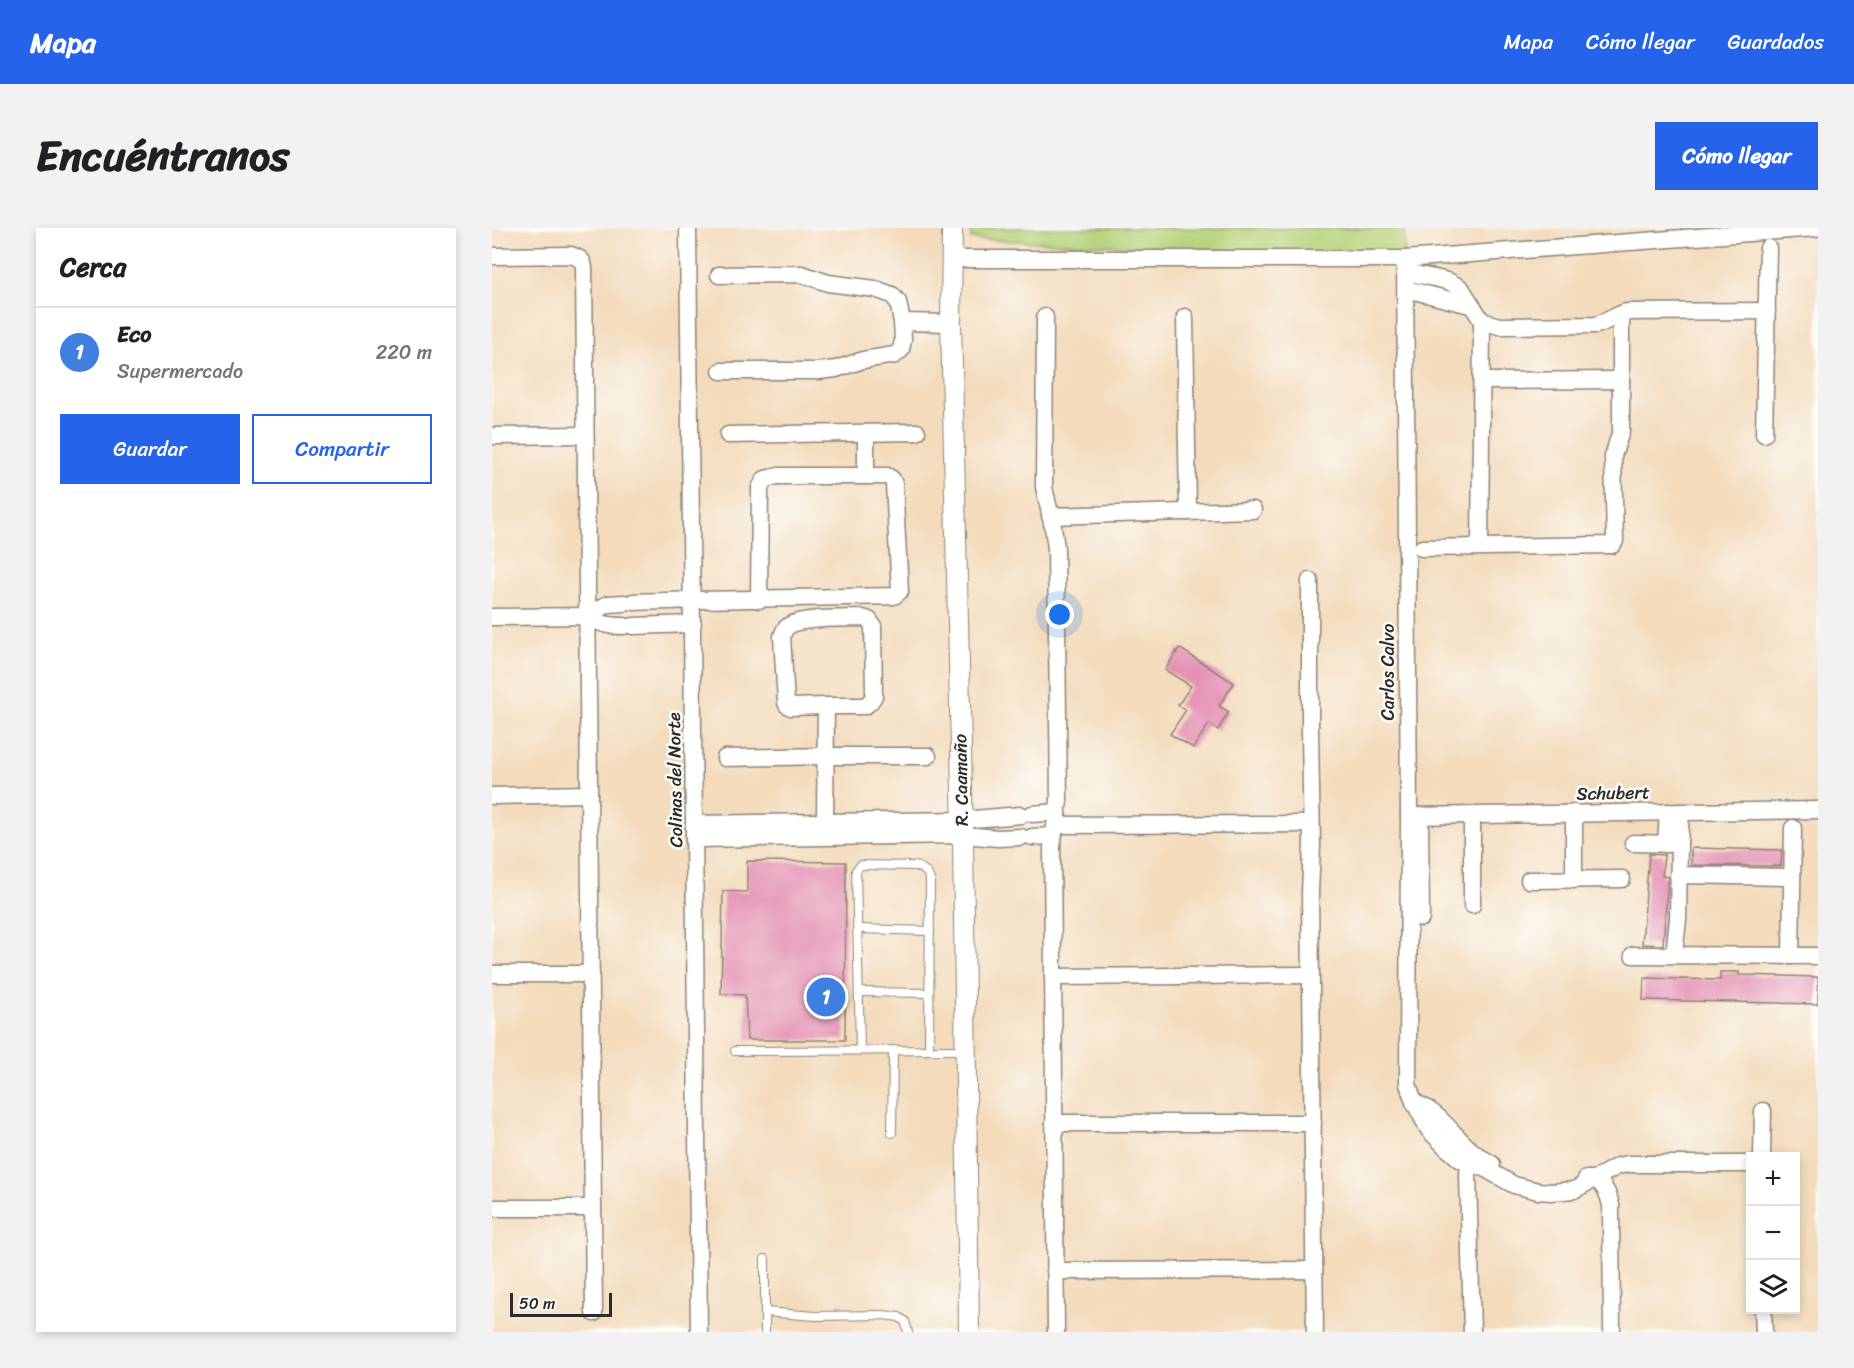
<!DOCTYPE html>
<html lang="es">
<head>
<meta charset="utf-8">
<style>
  :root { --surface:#fff; --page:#f2f2f2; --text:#202124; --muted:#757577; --line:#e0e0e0; --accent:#2563eb }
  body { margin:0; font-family:Sriracha,sans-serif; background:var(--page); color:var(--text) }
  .controls { position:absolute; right:18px; bottom:18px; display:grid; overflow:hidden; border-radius:0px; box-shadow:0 3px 9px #0003 }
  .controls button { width:54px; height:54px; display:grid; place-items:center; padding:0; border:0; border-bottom:2px solid var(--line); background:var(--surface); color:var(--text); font:30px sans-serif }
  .scale { position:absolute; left:18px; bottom:15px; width:102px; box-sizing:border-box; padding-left:6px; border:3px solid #2b2b2b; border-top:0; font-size:16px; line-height:21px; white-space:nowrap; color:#2b2b2b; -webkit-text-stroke:4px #fdfcf7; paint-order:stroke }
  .you { position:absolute; left:568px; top:387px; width:21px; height:21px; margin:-15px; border:4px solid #fff; border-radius:50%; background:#1a73e8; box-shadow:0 0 0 9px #1a73e833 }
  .badge { display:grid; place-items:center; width:39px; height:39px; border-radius:50%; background:var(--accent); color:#fff; font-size:20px; font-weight:700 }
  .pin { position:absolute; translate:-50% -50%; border:3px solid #fff; box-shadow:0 2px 6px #0006 }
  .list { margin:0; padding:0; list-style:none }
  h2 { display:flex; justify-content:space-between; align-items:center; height:78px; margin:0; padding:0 24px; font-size:26px }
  h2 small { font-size:20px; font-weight:400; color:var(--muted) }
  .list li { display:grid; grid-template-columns:39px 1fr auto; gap:18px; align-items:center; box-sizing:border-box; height:90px; padding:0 24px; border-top:2px solid var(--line) }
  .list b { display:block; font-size:22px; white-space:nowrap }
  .list p { margin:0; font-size:20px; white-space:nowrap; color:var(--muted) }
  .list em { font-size:20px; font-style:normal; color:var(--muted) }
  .actions { display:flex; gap:12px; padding:18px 24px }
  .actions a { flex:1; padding:14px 0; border:2px solid var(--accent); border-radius:0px; text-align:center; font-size:21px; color:var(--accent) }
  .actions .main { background:var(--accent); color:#fff }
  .icon { flex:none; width:33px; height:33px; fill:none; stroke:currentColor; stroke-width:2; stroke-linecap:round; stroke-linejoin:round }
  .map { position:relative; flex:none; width:1326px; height:1104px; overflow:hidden; border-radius:0px }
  header { display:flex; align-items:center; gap:36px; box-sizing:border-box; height:84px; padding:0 30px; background:var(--accent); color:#fff }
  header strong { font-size:28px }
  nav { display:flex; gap:33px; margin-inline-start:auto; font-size:21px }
  .intro { display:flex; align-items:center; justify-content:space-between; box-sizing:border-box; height:144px; padding:0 36px }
  h1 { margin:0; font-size:42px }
  .button { padding:15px 27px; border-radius:0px; background:var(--accent); color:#fff; font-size:21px; font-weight:700 }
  main { display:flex; gap:36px; padding:0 36px }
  aside { flex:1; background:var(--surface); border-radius:0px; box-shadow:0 3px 9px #0003 }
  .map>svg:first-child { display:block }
  .green { fill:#b3d177; stroke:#6f7e51; stroke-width:1.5 }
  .building { fill:#e392b4 }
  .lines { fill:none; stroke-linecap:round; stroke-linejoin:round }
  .service-casing { stroke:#8f8374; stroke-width:10 }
  .minor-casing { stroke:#8f8374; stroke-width:19 }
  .tertiary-casing { stroke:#8f8374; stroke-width:22 }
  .service { stroke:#fff; stroke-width:8 }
  .minor { stroke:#fff; stroke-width:16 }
  .tertiary { stroke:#fff; stroke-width:20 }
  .labels { text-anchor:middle; stroke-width:5; stroke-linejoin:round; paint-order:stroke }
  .street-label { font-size:18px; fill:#2b2b2b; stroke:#fdfcf7 }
</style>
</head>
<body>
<header>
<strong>Mapa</strong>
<nav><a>Mapa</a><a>Cómo llegar</a><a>Guardados</a></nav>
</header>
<div class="intro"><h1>Encuéntranos</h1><a class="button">Cómo llegar</a></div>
<main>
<aside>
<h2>Cerca<small></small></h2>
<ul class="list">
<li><span class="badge" style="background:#3f7fe0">1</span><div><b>Eco</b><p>Supermercado</p></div><em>220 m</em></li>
</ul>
<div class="actions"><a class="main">Guardar</a><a>Compartir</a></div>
</aside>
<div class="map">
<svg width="1326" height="1104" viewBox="0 0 1326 1104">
  <rect width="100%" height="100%" fill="#fdfcf7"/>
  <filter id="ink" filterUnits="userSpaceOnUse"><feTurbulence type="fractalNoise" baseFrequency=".0167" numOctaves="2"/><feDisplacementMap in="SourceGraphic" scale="12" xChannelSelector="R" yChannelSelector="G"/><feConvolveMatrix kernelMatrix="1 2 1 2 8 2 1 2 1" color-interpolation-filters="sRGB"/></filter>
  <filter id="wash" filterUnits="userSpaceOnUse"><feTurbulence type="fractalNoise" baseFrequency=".008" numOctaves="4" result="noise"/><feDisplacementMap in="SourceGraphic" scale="24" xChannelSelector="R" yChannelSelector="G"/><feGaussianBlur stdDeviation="1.35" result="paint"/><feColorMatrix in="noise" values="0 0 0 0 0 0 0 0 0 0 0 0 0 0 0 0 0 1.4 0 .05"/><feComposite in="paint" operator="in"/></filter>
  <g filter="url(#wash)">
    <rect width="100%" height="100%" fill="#f3dbbc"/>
    <polygon class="green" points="479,0 912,0 913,31 479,11"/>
    <g id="blocks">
      <g class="building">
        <polygon points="687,420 742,455 727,478 737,484 726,502 717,496 701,520 678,506 694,482 686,477 699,458 673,442"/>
        <polygon points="1199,620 1290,622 1289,638 1199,637"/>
        <polygon points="1157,626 1172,627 1170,648 1176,649 1171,717 1150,716"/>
        <polygon points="255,633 354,634 353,812 255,812 253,767 229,766 231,663 255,664"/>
        <polygon points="1228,744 1247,744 1247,747 1326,749 1326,776 1151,772 1152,750 1228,752"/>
      </g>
    </g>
  </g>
  <g filter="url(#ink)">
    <use href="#blocks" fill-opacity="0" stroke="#8f8374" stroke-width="1.5"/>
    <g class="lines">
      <g class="service-casing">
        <g id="service">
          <polyline points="366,701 438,703"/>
          <polyline points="367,764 437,765"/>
          <path d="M368,822L364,642L369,637L424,638C432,641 436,644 438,652L437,822"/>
          <polyline points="243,823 473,822"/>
          <polyline points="400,905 401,822"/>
          <polyline points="273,1031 273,1104"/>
          <polyline points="273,1084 323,1088 391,1087 407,1089 413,1093 416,1104"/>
        </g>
      </g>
      <g class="minor-casing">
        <g id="minor">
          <polyline points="196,0 207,1104"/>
          <path d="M0,28L79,27C87,30 91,31 92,40L102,1085"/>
          <polyline points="460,31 913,31 1324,0"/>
          <polyline points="913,31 917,588 916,856 922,874 937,902 956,921 969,932 992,940 1022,957 1046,963 1059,964 1082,962 1126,938 1136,936 1258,936"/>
          <path d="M913,44L947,51L958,54L969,60L990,93L1007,98L1104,97C1115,94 1124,87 1135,84L1275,83"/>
          <polyline points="227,47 310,46 336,55 383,61 400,67 406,74 410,94 411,112 409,122 403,127 371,132 344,141 327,143 229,143"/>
          <polyline points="914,61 978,77"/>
          <polyline points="553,89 552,259 561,299 564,320 567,573 560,619 564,1104"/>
          <polyline points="693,89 696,284"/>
          <polyline points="410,94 459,95"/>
          <polyline points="990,153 1129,152"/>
          <polyline points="374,205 374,248"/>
          <polyline points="1272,206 1276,20"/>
          <polyline points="236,207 425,204"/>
          <polyline points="0,208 93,207"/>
          <polyline points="558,288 761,282"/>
          <polyline points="988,318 990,93"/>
          <polyline points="930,320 1120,317 1123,313 1121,228 1129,203 1129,86"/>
          <polyline points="818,353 818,504 820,618 818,665 823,1104"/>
          <path d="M141,374C228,371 315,370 402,368L408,363L402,256L400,251L395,248H286L273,251L268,260L267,372"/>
          <path d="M132,375L116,376L95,388C108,396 117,398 132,398"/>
          <polyline points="0,389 95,388"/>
          <polyline points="141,398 201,396"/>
          <polyline points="233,530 334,528 436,528"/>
          <polyline points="0,568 97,566"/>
          <polyline points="540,586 566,584"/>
          <polyline points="980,587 980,677"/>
          <polyline points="917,588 1326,582"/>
          <polyline points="928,588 929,690"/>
          <path d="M333,594L334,478H373L378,474L382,468L381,398L377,392L371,390C355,391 305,388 294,400C292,402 291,406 290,409L294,474L295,477L299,479L334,478"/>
          <polyline points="203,596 470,592 529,587"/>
          <polyline points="563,597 819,596"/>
          <polyline points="540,609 561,608"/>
          <polyline points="203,611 471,607 506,610 529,609"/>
          <polyline points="1141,615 1187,616 1186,691 1182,727"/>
          <polyline points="1174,616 1176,584"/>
          <polyline points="1187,616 1189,584"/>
          <polyline points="1186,647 1300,649"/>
          <polyline points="1037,652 1130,651"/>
          <polyline points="1082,652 1082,585"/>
          <polyline points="1141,727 1326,728"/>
          <polyline points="1299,728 1301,600"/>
          <polyline points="0,746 99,746"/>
          <polyline points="561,749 819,747"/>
          <path d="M923,875C949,884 962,910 984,926C989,930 995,933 1000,936"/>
          <polyline points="562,895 821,895"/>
          <polyline points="1270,928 1271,883"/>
          <path d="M1094,951H1104C1113,959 1116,965 1119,977L1120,1104"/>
          <polyline points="0,980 101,980"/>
          <polyline points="563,1043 822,1042"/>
          <polyline points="1271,1082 1272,1104"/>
          <polyline points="980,1104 976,946 977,936 983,927"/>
        </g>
      </g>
      <g class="tertiary-casing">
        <polyline id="tertiary" points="460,0 459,95 471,607 477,1104"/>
      </g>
      <use href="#service" class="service"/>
      <use href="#minor" class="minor"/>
      <use href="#tertiary" class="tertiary"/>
    </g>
  </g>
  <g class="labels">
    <g class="street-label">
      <text transform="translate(896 444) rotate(-90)" y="6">Carlos Calvo</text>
      <text transform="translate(183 552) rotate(-91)" y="6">Colinas del Norte</text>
      <text transform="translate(469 552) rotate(-91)" y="6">R. Caamaño</text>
      <text transform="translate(1121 565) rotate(-1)" y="6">Schubert</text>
    </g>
  </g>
</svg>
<div class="controls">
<button>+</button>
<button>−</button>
<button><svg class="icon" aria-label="layers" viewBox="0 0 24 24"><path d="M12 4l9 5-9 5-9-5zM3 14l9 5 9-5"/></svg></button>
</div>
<div class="scale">50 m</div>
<div class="you"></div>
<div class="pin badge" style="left:334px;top:769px;background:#3f7fe0">1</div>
</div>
</main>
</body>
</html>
